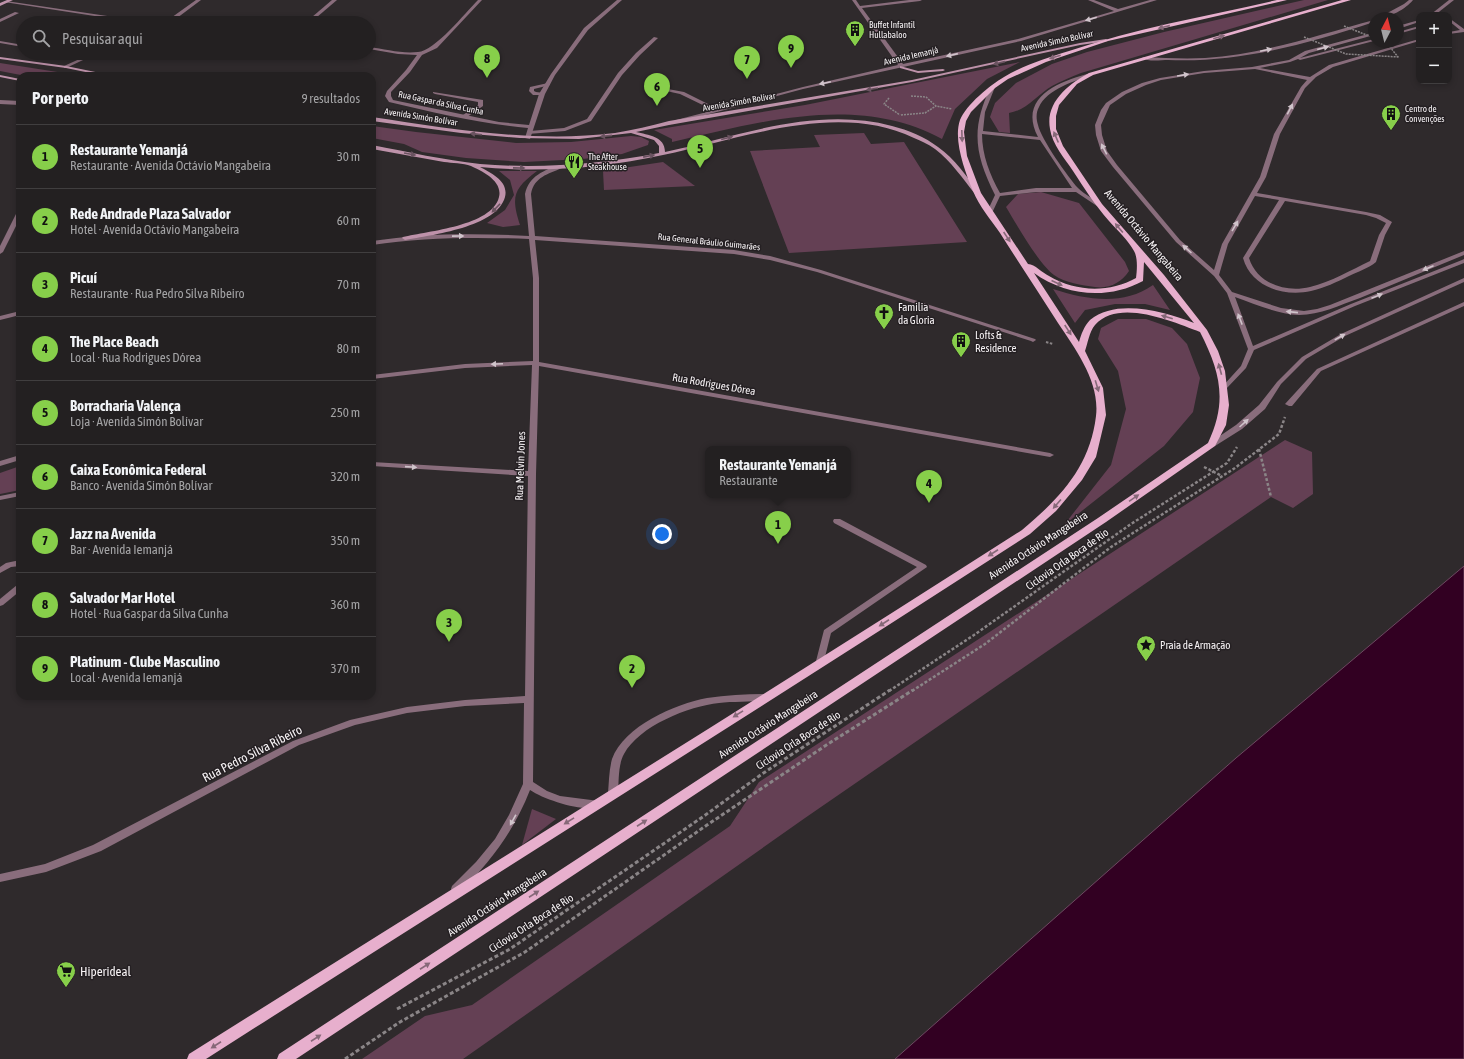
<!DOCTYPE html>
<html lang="pt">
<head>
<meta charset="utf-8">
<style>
  :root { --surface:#232021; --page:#2f2d2e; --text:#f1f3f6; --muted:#a3a3a5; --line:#403e3f; --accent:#87cf4a }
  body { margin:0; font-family:"Asap Condensed",sans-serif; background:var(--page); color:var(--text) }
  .controls { position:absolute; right:12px; top:12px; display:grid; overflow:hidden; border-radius:8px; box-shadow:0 2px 6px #0003 }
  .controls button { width:36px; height:36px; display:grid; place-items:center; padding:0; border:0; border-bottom:1px solid var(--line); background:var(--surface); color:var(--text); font:20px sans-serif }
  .compass { position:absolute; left:1368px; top:12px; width:36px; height:36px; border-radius:50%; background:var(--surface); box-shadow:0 2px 6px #0003; rotate:7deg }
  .you { position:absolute; left:662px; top:534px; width:14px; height:14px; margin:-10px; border:3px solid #fff; border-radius:50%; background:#1a73e8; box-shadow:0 0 0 6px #1a73e833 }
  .badge { display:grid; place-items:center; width:26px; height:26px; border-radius:50%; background:var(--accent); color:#111; font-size:13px; font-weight:700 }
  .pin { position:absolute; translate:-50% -33px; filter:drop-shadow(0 1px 2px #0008) }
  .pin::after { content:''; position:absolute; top:21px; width:14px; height:12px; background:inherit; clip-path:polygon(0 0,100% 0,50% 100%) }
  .popup { position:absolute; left:705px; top:446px; width:146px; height:52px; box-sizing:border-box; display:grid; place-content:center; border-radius:8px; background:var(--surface); filter:drop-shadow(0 1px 3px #0005); font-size:13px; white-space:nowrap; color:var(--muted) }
  .popup b { font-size:15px; color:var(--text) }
  .popup::after { content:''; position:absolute; left:50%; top:100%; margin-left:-8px; border:8px solid transparent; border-top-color:var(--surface) }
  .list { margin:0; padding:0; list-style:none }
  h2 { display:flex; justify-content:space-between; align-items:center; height:52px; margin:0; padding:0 16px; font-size:17px }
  h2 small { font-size:13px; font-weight:400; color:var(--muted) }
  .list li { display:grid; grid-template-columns:26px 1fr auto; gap:12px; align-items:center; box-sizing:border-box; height:64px; padding:0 16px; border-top:1px solid var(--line) }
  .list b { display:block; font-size:15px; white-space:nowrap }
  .list p { margin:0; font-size:13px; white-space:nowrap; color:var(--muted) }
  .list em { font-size:13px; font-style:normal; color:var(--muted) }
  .icon { flex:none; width:22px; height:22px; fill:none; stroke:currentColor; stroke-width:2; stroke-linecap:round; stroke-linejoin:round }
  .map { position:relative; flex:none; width:1464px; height:1059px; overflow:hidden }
  .search { position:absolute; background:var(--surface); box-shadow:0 2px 6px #0003; left:16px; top:16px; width:360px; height:44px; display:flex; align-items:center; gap:10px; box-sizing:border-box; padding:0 14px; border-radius:22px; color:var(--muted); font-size:15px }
  .panel { position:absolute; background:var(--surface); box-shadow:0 2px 6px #0003; left:16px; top:72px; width:360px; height:628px; border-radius:12px }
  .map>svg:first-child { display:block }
  .green { fill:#644054 }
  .water { fill:#320022; stroke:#6d4961 }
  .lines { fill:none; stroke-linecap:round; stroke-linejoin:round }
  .path-far3 { stroke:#8a8587; stroke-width:1.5; stroke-dasharray:2 1; stroke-linecap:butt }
  .path-far2 { stroke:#8a8587; stroke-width:2; stroke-dasharray:2.5 1.5; stroke-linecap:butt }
  .path-far1 { stroke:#8a8587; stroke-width:2.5; stroke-dasharray:3 2; stroke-linecap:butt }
  .path { stroke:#8a8587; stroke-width:3; stroke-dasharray:4 2.5; stroke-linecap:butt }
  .lane { fill:#896d7c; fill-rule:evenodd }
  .street { fill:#896d7c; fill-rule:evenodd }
  .secondary { fill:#be92aa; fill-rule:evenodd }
  .primary { fill:#e7afcd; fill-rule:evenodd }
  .path-bridge { stroke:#8a8587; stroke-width:1.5; stroke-dasharray:2 1; stroke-linecap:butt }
  .oneway { fill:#d0c4cb }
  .oneway2 { fill:#866878 }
  .oneway3 { fill:#6a5360 }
  .labels { text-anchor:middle; stroke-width:3; stroke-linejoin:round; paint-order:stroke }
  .far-poi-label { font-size:9px; fill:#f7f3f5; stroke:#252023; text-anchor:start }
  .far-street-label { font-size:9px; fill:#f7f3f5; stroke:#252023 }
  .street-label { font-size:11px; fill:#f7f3f5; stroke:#252023 }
  .poi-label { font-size:11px; fill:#f7f3f5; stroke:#252023; text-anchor:start }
  .near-street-label { font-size:13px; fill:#f7f3f5; stroke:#252023 }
  .near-poi-label { font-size:13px; fill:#f7f3f5; stroke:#252023; text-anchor:start }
</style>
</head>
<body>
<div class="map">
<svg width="1464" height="1059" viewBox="0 0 1464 1059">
  <rect width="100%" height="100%" fill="#2f2a2c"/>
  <g class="green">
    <path d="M1304,0H1328L1081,73C1071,77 1061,81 1052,86C1037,95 1027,110 1009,113L1010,133L999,132L990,117L995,103L1016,83L1052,64L1087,52L1164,32Z"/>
    <path d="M1020,62L987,79L955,109L942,139C858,93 760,122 672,142V139L654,130L805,105Z"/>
    <polygon points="0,63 83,76 26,76 0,71"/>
    <polygon points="372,126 416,132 516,143 571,142 631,136 641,137 649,141 648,145 622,154 583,159 524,162 466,158 422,152 404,144 372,138"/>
    <polygon points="864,133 871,144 904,142 967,242 789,253 750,151 820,147 814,135"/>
    <polygon points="663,162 695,186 604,190 603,171"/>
    <path d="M499,171H537C513,189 511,197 520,225L503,227L487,223L505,210L514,195L510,180Z"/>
    <path d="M1041,192L1079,203L1125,262L1129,271C1121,283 1109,289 1095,287C1082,285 1065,283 1054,275C1038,263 1017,225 1006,207L1018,194Z"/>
    <path d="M1153,285L1170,310L1145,304H1115L1085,310L1075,323L1053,289C1087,300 1123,306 1153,285Z"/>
    <polygon points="1118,319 1146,319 1172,328 1187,344 1200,378 1193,412 1164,446 1064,525 1111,465 1126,409 1118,371 1098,339 1101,328"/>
    <polygon points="1285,440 1312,452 1313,494 1293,508 1271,497 805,818 463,1059 362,1059 425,1016 472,1005 730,826 759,782"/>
    <polygon points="20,466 20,490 0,494 0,473"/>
    <polygon points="532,809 556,819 522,845"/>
  </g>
  <polygon class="water" points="1464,566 1464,1059 895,1059 1236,758"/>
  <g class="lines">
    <g class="path-far3">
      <polyline points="911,96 926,97 936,106 952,109"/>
      <polyline points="889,98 884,104 900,115"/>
      <polyline points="901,115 925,113 936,106"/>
    </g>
    <polyline class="path-far2" points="1046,342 1053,344"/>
    <g class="path-far1">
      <polyline points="1259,449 1271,497"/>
      <polyline points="1204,467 1222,476"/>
      <polyline points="889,691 974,635 1131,524 1227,463 1237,447"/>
      <polyline points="912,691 985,644 1111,547 1235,468 1279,434 1285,417"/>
    </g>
    <g class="path">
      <polyline points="397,1009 510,949 704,816 762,774 890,690"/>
      <polyline points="345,1059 400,1022 525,952 707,825 828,744 913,690"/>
    </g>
    <g class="lane">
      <path d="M1409,0H1413C1406,9 1389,18 1378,18L1404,4Z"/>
      <polygon points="1449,0 1454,0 1435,15 1430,15"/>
      <polygon points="15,12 19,13 0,22 0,19"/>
      <polygon points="1449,18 1464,29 1464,32 1449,34 1449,32 1460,30 1449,21"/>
      <path d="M1374,20V22C1307,44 1239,63 1168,60C1161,60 1148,62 1142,58L1144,57C1164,58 1185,59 1205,58C1264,54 1318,35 1374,20Z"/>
      <polygon points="1419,20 1419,22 1398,29 1398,26"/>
      <polygon points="1419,26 1419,28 1398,34 1398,32"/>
      <path d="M1372,33H1374V35L1309,53L1300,58L1374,39V41L1300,60L1298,59L1290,62L1260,68L1310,77L1329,65L1419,39V41L1333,67L1316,77L1305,88L1280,134L1266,177L1257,193L1366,212L1380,215L1392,222L1385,235L1376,262C1369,268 1357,272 1349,276C1337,282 1324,288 1311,291C1284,297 1251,287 1243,258L1279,200L1255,196L1228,244L1219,275L1232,292L1281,308L1304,311L1317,309L1330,305L1464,251V255C1429,269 1395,284 1360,298C1340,305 1320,315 1299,315C1277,314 1255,304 1235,297L1253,346L1351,304L1462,260L1464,259V263L1355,306L1254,350L1246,368L1226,389H1222L1220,388L1222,387L1241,366L1248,349L1227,293L1214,276L1176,242L1113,167L1101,151L1096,135L1095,125L1101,110L1106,103L1122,92L1142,83L1160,78L1204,71L1252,67L1289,60L1305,51ZM1255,69L1307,80L1301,87L1274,134L1260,177L1222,244L1214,270L1180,240L1117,165L1107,151L1102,135L1101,125L1110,105L1126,94L1146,85L1161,80L1204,73ZM1285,201L1366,215L1376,218L1386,223L1379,235L1370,261C1351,270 1331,282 1310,287C1286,293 1257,284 1249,258Z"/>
      <polygon points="654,37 658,38 640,55 622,75 591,121 565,131 528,134 528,132 530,131 564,128 587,119 618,73 636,53"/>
      <polygon points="0,41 23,45 23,47 0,43"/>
      <polygon points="69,53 89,55 98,53 66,68 64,68 64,66 84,57"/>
      <path d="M1091,73H1093V75C1076,80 1046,90 1039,107C1036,112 1036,119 1038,125C1041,139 1068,177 1078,188C1085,195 1094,199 1101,204V206H1097L1076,192H1036L1000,196L992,213H988L987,212L995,195C974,153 971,128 991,86L995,87L985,112L983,131L1038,137C1017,97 1060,81 1091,73ZM982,134L1040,140L1072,188H1036L1000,193C990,175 982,155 982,134Z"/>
      <polygon points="548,83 550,83 550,85 534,89 534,91 536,92 544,93 544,95 533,95 529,91 530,87"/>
      <polygon points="657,87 684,92 720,110 715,111 680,94 657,89"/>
      <polygon points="433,92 483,100 483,106 467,117 463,117 463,115 478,105 478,102 435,94 433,93"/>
      <polygon points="834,519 840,519 926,565 927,567 831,633 823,665 822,667 816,667 815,665 824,630 917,567 834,523 833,521"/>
      <polygon points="20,560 20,566 11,567 0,573 0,567 6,563"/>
      <polygon points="20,584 20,591 3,605 0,606 0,599 17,585"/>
      <path d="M765,694L768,695L770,697L768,699C756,703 733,701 719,703C689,706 639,726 624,754C618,765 619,780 618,793L616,796L613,797L610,796L608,793C609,782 609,770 612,759C624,726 675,704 707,698C726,695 746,694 765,694Z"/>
    </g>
    <g class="street">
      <polygon points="196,0 201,0 173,21 189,22 191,23 169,23 114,19 4,2 6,1 114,17 168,20"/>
      <polygon points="332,0 337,0 310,23 305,23"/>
      <path d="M478,0H482L437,48L422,55L410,72L391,92V96L393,100L499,122L529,125L539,94L551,74L584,28L617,0H622L588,30L555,75L545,94L530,139L525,138L528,128C482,124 435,113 389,102L385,96L387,91L406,70L417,55L398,54L369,49V47C385,49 402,54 418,52C435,51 465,13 478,0Z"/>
      <polygon points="852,0 856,0 860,6 909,0 922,0 920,1 862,8 903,64 1018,39 1114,11 1088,0 1094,0 1118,9 1150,0 1157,0 1021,41 803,89 679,122 676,120 803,87 898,65"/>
      <polygon points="0,100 20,101 20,105 0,104"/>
      <path d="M560,165L562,166V168C548,174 534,177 531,194L535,236L734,250L770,256L821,270L1035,339L1036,340L1033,342L1031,341L817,272L770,260L734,254L535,240L539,278V362L1050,453L1054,455L1050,457L539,366L536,474L533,782L547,791L560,796L599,801L601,804L599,807C582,812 545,800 530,790C514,831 491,861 460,892L456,893L452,892L451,889L452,886L476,862L495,839L509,815L523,784L524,703L465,706L407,713L355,725L299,745L101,851L46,872L0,882V874L45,864L93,845L293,741L350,720L407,707L465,700L525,696L528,476L372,466V462L528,471L532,365L465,368L372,379V375L465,364L533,361V278L529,239C477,237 424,237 372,245V241C424,233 477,233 529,236L525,194C529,176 544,170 560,165Z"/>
      <polygon points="20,210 20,218 3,252 0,254 0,246 17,212"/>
      <polygon points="1464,278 1464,282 1345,336 1306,359 1281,384 1265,409 1242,429 1215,446 1209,446 1208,444 1236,425 1259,405 1277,382 1302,357 1341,334"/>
      <polygon points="1464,302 1464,306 1321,371 1292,406 1289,406 1285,404 1317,369"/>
      <polygon points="20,311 20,315 0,320 0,316"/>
      <polygon points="20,455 20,460 0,466 0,461"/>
      <polygon points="20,492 20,496 0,500 0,496"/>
    </g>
    <g class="secondary">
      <polygon points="7,0 13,0 0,6 0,3"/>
      <path d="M1106,39L1108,40V41L1080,45L912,82L669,125L636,132C648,135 665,136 665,152C738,136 816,106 892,126C908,130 925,137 938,147C955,159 966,176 979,192L980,193L977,195L975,194C963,179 951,161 935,149C928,144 921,141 914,138C837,101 741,139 663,155C603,168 540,173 480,167C491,173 509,181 505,197C497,227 432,235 405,240L402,238L403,237C428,231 492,226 499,197C503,181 482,171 471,166C463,163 452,163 444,162C420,158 396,153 372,149V145C408,152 444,160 480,164C540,169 601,164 659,153V146L654,140L631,133L579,139L520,138L461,133L372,121V117C452,129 534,143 615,133C633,130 651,126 669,121L912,80L1080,43Z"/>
      <polygon points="0,57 66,66 115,76 105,76 66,68 0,59"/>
      <polygon points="900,66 918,71 943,69 945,70 943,71 918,73 900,68"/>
      <polygon points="0,75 20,79 20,81 0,77"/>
    </g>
    <path class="primary" d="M1277,0H1287L1108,41L1046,62L1008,79L995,88L971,112L966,121L964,132L967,156L981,193L1028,264C1035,264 1042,273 1049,276C1076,292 1109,293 1136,278C1137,270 1138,258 1134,251C1128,240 1117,230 1109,221C1095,205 1084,188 1073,171C1065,159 1052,144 1050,129C1045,102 1069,84 1089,73L1342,0H1351L1093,75L1077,84L1059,105L1056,116V129L1063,146L1102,204L1164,275L1207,330L1218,351L1225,371L1229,405L1226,425L1215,446L1106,522L296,1059H277L279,1054L1098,518L1208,443C1228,401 1220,371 1200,332C1173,322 1119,298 1095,325C1089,332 1088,343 1085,351L1103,388L1106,415L1096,457L1082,480L1056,511L1030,534C756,711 480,884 206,1059H187L189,1054C467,879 746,707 1022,530C1060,498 1090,467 1096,416C1100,382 1076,350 1058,323C1039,293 1019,263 1000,233C991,220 979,206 973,191C965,172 953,140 960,120C966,105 990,85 1004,77C1024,65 1047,58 1069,51C1136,28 1207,16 1277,0ZM1144,262L1194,323C1165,312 1117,298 1090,320C1084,326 1081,335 1079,342L1034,273C1066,296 1108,300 1143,281Z"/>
    <g class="path-bridge">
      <polyline points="1344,26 1374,38"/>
      <polyline points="1304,37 1346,54 1399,57"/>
      <polyline points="1386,42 1398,57"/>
    </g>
  </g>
  <defs><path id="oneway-solid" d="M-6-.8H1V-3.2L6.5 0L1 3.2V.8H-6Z"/></defs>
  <g class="oneway">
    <use href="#oneway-solid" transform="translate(1091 19) rotate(164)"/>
    <use href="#oneway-solid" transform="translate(1323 48) rotate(-15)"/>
    <use href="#oneway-solid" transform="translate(1266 50) rotate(-12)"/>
    <use href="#oneway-solid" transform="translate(952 55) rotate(167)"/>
    <use href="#oneway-solid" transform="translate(1183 75) rotate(-9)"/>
    <use href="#oneway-solid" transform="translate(825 83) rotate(168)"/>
    <use href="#oneway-solid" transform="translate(1290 109) rotate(-63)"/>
    <use href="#oneway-solid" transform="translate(1104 149) rotate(-117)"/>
    <use href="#oneway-solid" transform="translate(1235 226) rotate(-60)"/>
    <use href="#oneway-solid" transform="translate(458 236) rotate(-1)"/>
    <use href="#oneway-solid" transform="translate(1187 249) rotate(-138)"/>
    <use href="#oneway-solid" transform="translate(1428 268) rotate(157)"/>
    <use href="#oneway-solid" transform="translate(1377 296) rotate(-22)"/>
    <use href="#oneway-solid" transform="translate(1292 312) rotate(-174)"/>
    <use href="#oneway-solid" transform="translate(1240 319) rotate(-111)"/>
    <use href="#oneway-solid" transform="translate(1340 337) rotate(-29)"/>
    <use href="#oneway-solid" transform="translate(497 364) rotate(178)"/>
    <use href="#oneway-solid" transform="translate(1244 423) rotate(-42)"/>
    <use href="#oneway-solid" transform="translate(411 467) rotate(4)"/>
    <use href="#oneway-solid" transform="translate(513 820) rotate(119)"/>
  </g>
  <g class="oneway2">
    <use href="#oneway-solid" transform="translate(1164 27) rotate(167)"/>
    <use href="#oneway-solid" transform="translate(1219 37) rotate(-16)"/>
    <use href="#oneway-solid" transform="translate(1055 57) rotate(162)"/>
    <use href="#oneway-solid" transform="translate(962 136) rotate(88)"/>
    <use href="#oneway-solid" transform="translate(1056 137) rotate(-113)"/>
    <use href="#oneway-solid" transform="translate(1119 228) rotate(-130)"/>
    <use href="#oneway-solid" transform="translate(1007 237) rotate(56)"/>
    <use href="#oneway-solid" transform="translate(1057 283) rotate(24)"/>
    <use href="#oneway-solid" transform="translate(1167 317) rotate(-164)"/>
    <use href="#oneway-solid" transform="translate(1068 330) rotate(57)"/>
    <use href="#oneway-solid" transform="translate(1220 369) rotate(-105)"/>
    <use href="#oneway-solid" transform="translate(1097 386) rotate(73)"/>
    <use href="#oneway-solid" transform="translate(1134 498) rotate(-34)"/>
    <use href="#oneway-solid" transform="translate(1057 504) rotate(131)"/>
    <use href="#oneway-solid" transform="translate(993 553) rotate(147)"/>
    <use href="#oneway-solid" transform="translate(884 623) rotate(147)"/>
    <use href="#oneway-solid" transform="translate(738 714) rotate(148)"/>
    <use href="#oneway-solid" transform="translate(569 821) rotate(148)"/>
    <use href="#oneway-solid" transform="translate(642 823) rotate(-33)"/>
    <use href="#oneway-solid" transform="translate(534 894) rotate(-33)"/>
    <use href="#oneway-solid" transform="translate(425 966) rotate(-33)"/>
    <use href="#oneway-solid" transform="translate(316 1038) rotate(-33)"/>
    <use href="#oneway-solid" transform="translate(216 1045) rotate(147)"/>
  </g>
  <g class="oneway3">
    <use href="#oneway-solid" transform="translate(999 63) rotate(167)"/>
    <use href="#oneway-solid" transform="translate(872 89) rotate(170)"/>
    <use href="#oneway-solid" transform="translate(476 134) rotate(-173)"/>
    <use href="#oneway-solid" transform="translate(606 136) rotate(174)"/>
    <use href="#oneway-solid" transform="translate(727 138) rotate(-15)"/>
    <use href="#oneway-solid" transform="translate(410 154) rotate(10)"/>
    <use href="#oneway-solid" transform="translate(649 156) rotate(-11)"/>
    <use href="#oneway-solid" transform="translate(519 168) rotate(1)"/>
    <use href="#oneway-solid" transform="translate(496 208) rotate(134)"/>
  </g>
  <defs>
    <g id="building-pin" transform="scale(1)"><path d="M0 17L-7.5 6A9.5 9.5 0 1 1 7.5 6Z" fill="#87cf4a" stroke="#252023"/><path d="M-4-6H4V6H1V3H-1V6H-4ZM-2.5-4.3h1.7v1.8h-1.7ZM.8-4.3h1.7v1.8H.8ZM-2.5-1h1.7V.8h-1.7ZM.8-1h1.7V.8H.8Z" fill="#111"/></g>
    <g id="restaurant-pin" transform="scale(1)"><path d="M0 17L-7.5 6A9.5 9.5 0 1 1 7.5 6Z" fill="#87cf4a" stroke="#252023"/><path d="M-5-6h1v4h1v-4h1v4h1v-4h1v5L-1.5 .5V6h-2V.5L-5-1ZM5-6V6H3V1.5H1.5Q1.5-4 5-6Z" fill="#111"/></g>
    <g id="church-pin" transform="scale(1)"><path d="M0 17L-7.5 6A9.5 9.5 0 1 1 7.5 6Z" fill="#87cf4a" stroke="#252023"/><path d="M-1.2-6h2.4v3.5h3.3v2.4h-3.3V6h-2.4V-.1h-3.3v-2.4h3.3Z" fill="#111"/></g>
    <g id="sight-pin" transform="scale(1)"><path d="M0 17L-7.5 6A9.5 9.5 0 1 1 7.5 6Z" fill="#87cf4a" stroke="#252023"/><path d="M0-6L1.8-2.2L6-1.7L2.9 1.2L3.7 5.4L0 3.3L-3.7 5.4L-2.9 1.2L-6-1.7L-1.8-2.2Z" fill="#111"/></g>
    <g id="supermarket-pin" transform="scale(1)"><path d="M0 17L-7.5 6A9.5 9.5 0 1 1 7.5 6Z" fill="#87cf4a" stroke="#252023"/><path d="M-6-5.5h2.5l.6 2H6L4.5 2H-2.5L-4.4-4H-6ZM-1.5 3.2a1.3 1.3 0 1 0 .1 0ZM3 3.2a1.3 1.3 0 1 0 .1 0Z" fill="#111"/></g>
  </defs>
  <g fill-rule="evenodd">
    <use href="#building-pin" x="855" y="30"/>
    <use href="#building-pin" x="1391" y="114"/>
    <use href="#restaurant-pin" x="574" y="162"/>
    <use href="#church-pin" x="884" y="313"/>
    <use href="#building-pin" x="961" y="341"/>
    <use href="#sight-pin" x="1146" y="645"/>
    <use href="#supermarket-pin" x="66" y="971"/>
  </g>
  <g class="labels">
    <g class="far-poi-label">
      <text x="869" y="28">Buffet Infantil<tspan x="869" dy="10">Hullabaloo</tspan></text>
      <text x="1405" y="112">Centro de<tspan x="1405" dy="10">Convenções</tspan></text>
      <text x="588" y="160">The After<tspan x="588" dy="10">Steakhouse</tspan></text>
    </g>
    <g class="far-street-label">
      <text transform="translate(1057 41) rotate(-12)" y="3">Avenida Simón Bolívar</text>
      <text transform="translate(911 56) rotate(-13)" y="3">Avenida Iemanjá</text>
      <text transform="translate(739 102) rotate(-10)" y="3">Avenida Simón Bolívar</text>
      <text transform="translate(441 103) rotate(12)" y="3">Rua Gaspar da Silva Cunha</text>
      <text transform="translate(421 117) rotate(9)" y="3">Avenida Simón Bolívar</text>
      <text transform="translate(709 242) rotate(6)" y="3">Rua General Bráulio Guimarães</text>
    </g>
    <g class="street-label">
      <text transform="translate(1144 235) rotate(50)" y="4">Avenida Octávio Mangabeira</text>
      <text transform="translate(714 384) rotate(10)" y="4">Rua Rodrigues Dórea</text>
      <text transform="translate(520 466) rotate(-88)" y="4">Rua Melvin Jones</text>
      <text transform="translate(1038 545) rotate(-33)" y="4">Avenida Octávio Mangabeira</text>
      <text transform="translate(1067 559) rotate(-35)" y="4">Ciclovia Orla Boca de Rio</text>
      <text transform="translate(768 724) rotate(-33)" y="4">Avenida Octávio Mangabeira</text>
      <text transform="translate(798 740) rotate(-33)" y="4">Ciclovia Orla Boca de Rio</text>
      <text transform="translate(497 902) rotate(-33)" y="4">Avenida Octávio Mangabeira</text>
      <text transform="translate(531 923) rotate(-33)" y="4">Ciclovia Orla Boca de Rio</text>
    </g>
    <g class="poi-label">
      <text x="898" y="311">Familia<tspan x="898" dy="13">da Gloria</tspan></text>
      <text x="975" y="339">Lofts &amp;<tspan x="975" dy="13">Residence</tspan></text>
      <text x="1160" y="649">Praia de Armação</text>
    </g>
    <g class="near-street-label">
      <text transform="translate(252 753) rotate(-27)" y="5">Rua Pedro Silva Ribeiro</text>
    </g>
    <g class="near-poi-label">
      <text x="80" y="976">Hiperideal</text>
    </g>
  </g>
</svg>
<div class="controls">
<button>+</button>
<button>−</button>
</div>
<svg class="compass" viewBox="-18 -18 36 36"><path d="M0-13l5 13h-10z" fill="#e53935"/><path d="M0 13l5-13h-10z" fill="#a3a3a5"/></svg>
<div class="you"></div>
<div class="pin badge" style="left:778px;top:544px">1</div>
<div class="popup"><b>Restaurante Yemanjá</b>Restaurante</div>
<div class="pin badge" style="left:632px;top:688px">2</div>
<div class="pin badge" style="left:449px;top:642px">3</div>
<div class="pin badge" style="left:929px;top:503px">4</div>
<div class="pin badge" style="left:700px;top:168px">5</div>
<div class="pin badge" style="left:657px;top:106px">6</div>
<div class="pin badge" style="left:747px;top:79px">7</div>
<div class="pin badge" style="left:487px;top:78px">8</div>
<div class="pin badge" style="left:791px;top:68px">9</div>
<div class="search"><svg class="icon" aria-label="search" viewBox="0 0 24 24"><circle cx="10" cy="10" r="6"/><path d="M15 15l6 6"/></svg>Pesquisar aqui</div>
<section class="panel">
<h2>Por perto<small>9 resultados</small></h2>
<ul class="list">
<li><span class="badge">1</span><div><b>Restaurante Yemanjá</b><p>Restaurante · Avenida Octávio Mangabeira</p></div><em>30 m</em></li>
<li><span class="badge">2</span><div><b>Rede Andrade Plaza Salvador</b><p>Hotel · Avenida Octávio Mangabeira</p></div><em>60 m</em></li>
<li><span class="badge">3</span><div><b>Picuí</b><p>Restaurante · Rua Pedro Silva Ribeiro</p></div><em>70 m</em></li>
<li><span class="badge">4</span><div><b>The Place Beach</b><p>Local · Rua Rodrigues Dórea</p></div><em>80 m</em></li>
<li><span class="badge">5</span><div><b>Borracharia Valença</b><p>Loja · Avenida Simón Bolívar</p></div><em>250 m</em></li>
<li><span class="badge">6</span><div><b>Caixa Econômica Federal</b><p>Banco · Avenida Simón Bolívar</p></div><em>320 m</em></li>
<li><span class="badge">7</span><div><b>Jazz na Avenida</b><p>Bar · Avenida Iemanjá</p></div><em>350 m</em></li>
<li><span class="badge">8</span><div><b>Salvador Mar Hotel</b><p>Hotel · Rua Gaspar da Silva Cunha</p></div><em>360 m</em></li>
<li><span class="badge">9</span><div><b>Platinum - Clube Masculino</b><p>Local · Avenida Iemanjá</p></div><em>370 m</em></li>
</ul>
</section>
</div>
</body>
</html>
